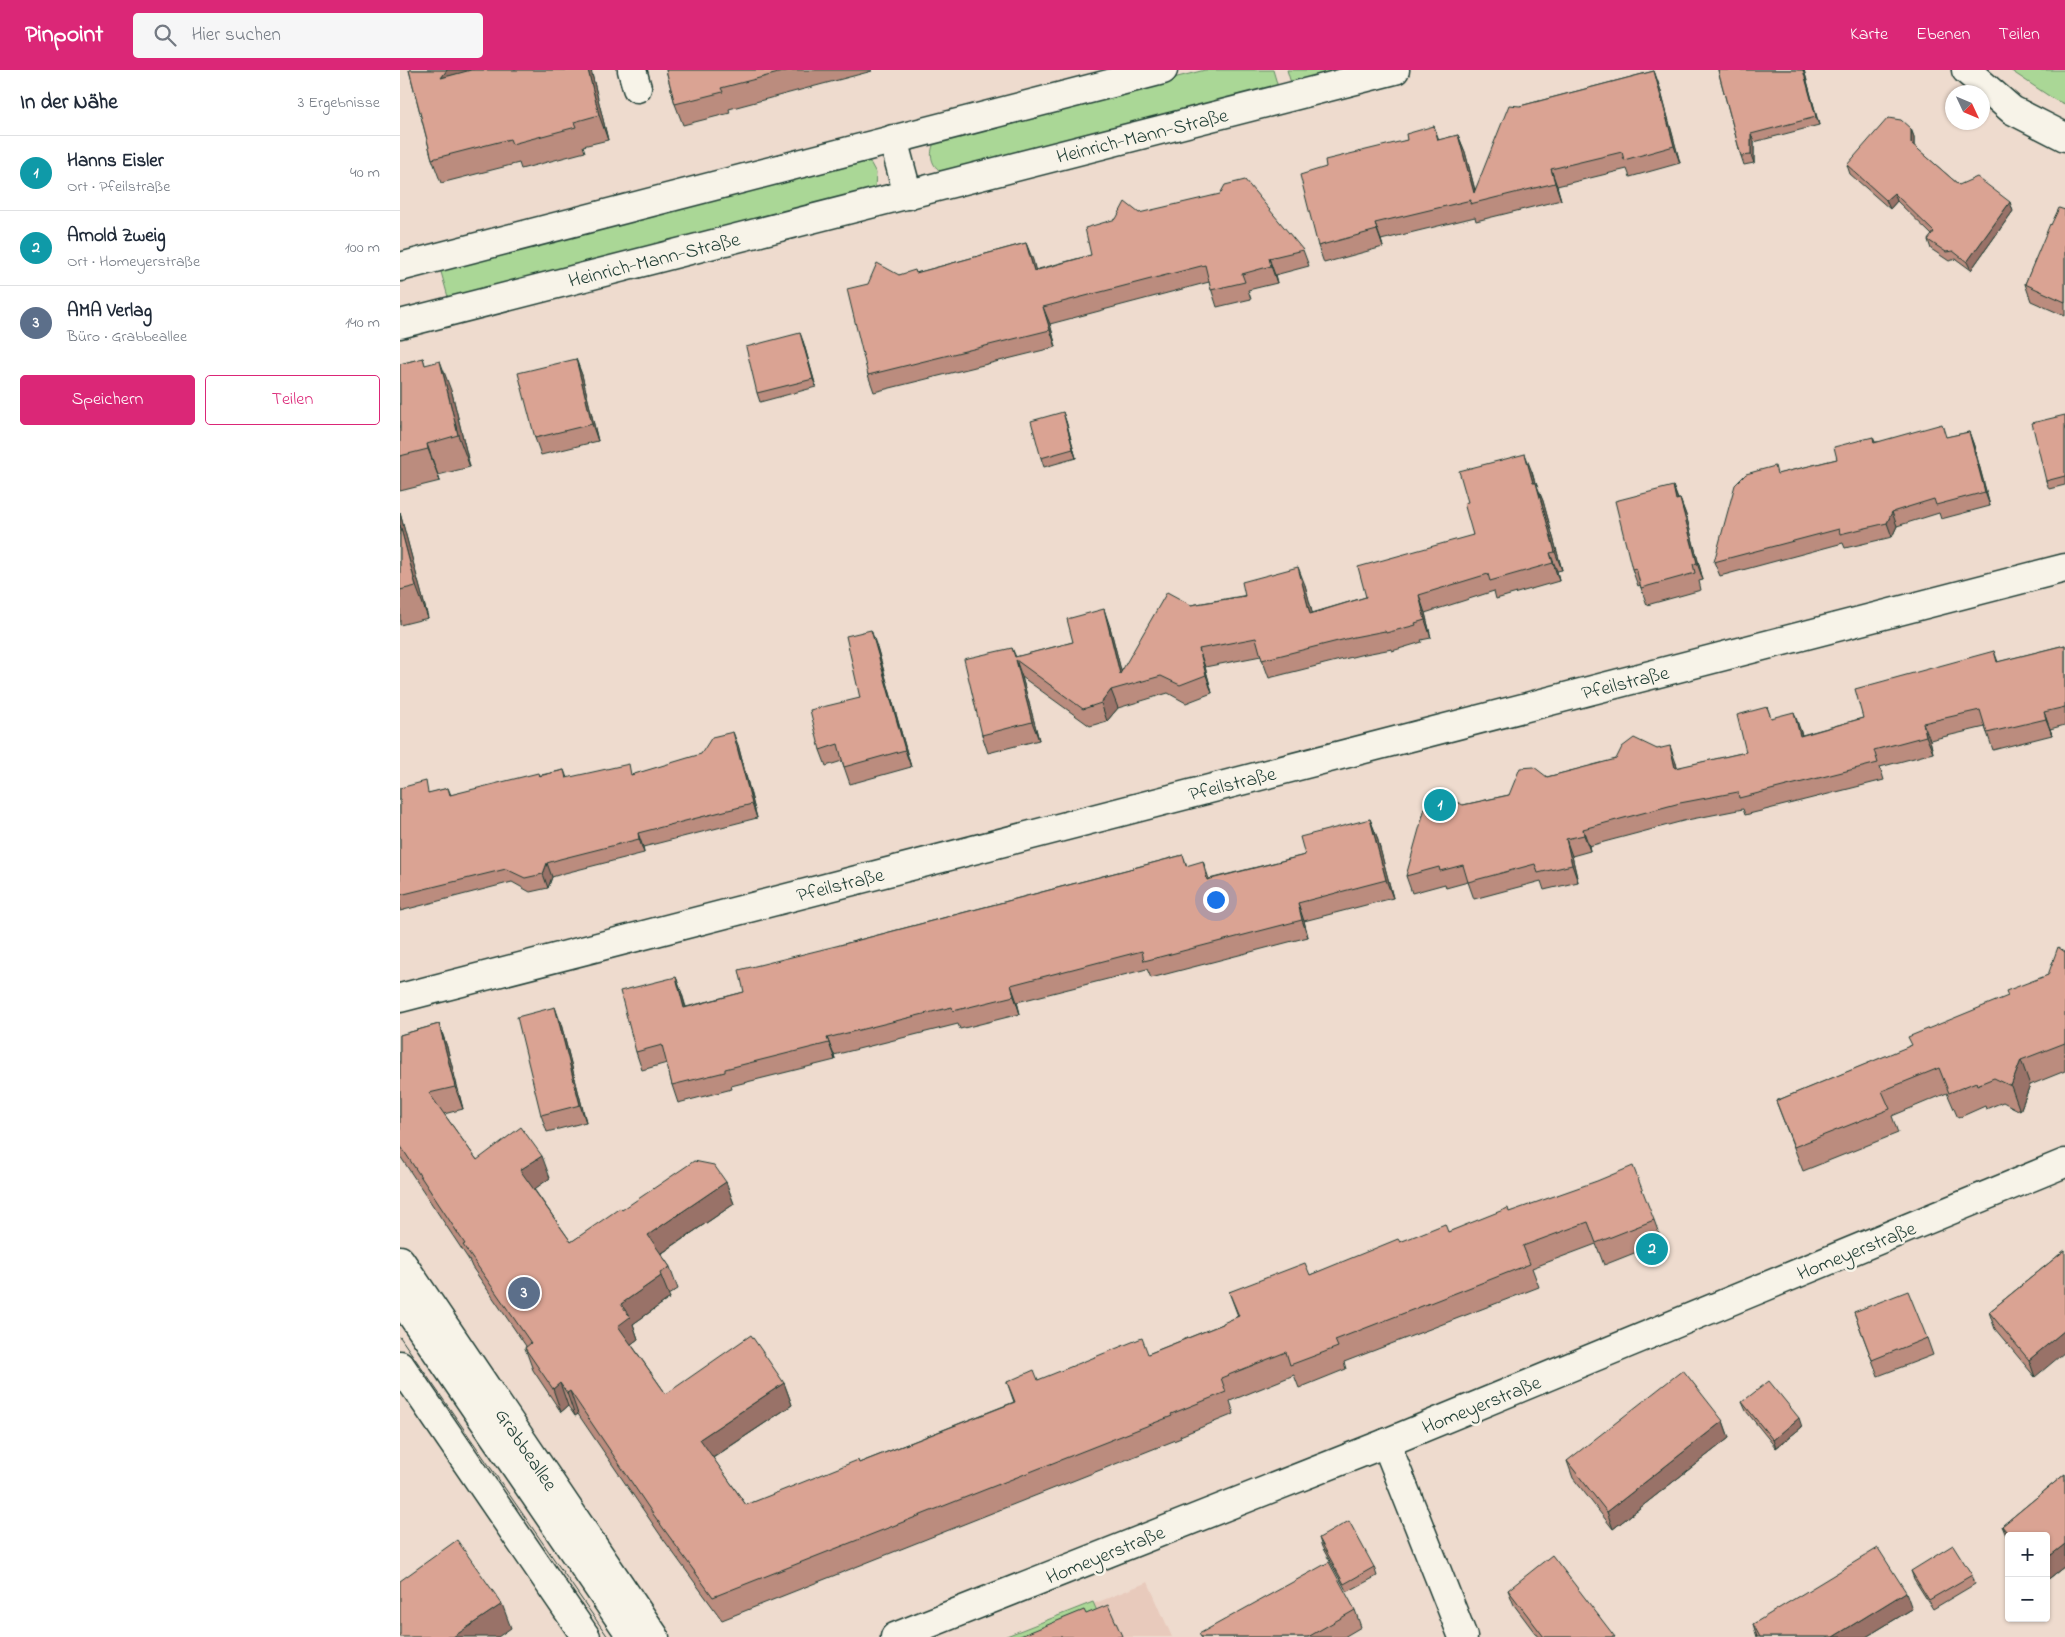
<!DOCTYPE html>
<html lang="de">
<head>
<meta charset="utf-8">
<style>
  :root { --surface:#fff; --page:#f6f6f7; --text:#1f2937; --muted:#747a83; --line:#e0e1e3; --accent:#db2777 }
  body { margin:0; font-family:"Indie Flower",sans-serif; background:var(--page); color:var(--text) }
  .controls { position:absolute; right:15px; bottom:15px; display:grid; overflow:hidden; border-radius:5px; box-shadow:0 1px 4px #0004 }
  .controls button { width:45px; height:45px; display:grid; place-items:center; padding:0; border:0; border-bottom:1px solid var(--line); background:var(--surface); color:var(--text); font:25px sans-serif }
  .compass { position:absolute; left:1545px; top:15px; width:45px; height:45px; border-radius:50%; background:var(--surface); box-shadow:0 1px 4px #0004; rotate:134deg }
  .you { position:absolute; left:815px; top:829px; width:18px; height:18px; margin:-12px; border:4px solid #fff; border-radius:50%; background:#1a73e8; box-shadow:0 0 0 8px #1a73e833 }
  .badge { display:grid; place-items:center; width:32px; height:32px; border-radius:50%; background:var(--accent); color:#fff; font-size:16px; font-weight:700 }
  .pin { position:absolute; translate:-50% -50%; border:2px solid #fff; box-shadow:0 1px 5px #0006 }
  .list { margin:0; padding:0; list-style:none }
  h2 { display:flex; justify-content:space-between; align-items:center; height:65px; margin:0; padding:0 20px; font-size:21px }
  h2 small { font-size:16px; font-weight:400; color:var(--muted) }
  .list li { display:grid; grid-template-columns:32px 1fr auto; gap:15px; align-items:center; box-sizing:border-box; height:75px; padding:0 20px; border-top:1px solid var(--line) }
  .list b { display:block; font-size:19px; white-space:nowrap }
  .list p { margin:0; font-size:16px; white-space:nowrap; color:var(--muted) }
  .list em { font-size:16px; font-style:normal; color:var(--muted) }
  .actions { display:flex; gap:10px; padding:15px 20px }
  .actions a { flex:1; padding:11px 0; border:1px solid var(--accent); border-radius:5px; text-align:center; font-size:18px; color:var(--accent) }
  .actions .main { background:var(--accent); color:#fff }
  .icon { flex:none; width:28px; height:28px; fill:none; stroke:currentColor; stroke-width:2; stroke-linecap:round; stroke-linejoin:round }
  .map { position:relative; flex:none; width:1665px; height:1567px; overflow:hidden }
  header { display:flex; align-items:center; gap:30px; box-sizing:border-box; height:70px; padding:0 25px; background:var(--accent); color:#fff }
  header strong { font-size:24px }
  nav { display:flex; gap:28px; margin-inline-start:auto; font-size:18px }
  .search { width:350px; height:45px; background:var(--page); display:flex; align-items:center; gap:12px; box-sizing:border-box; padding:0 18px; border-radius:5px; color:var(--muted); font-size:19px }
  main { display:flex }
  aside { flex:1; background:var(--surface) }
  .map>svg:first-child { display:block }
  .built { fill:#e8cabc }
  .green { fill:#aad796; stroke:#648a65 }
  .lines { fill:none; stroke-linecap:round; stroke-linejoin:round }
  .minor-casing { stroke:#1f3d34; stroke-width:31 }
  .major-casing { stroke:#1f3d34; stroke-width:31 }
  .minor { stroke:#f7f3e8; stroke-width:28 }
  .major { stroke:#f7f3e8; stroke-width:28 }
  .tram { stroke:#1f3d34; stroke-width:1 }
  .wall { fill:#bb8c7e; stroke:#1f3d34 }
  .shaded-wall { fill:#997267; stroke:#1f3d34 }
  .building { fill:#daa393; stroke:#1f3d34 }
  .labels { text-anchor:middle; stroke-width:5; stroke-linejoin:round; paint-order:stroke }
  .street-label { font-size:20px; fill:#1f3d34; stroke:#f7f3e8 }
</style>
</head>
<body>
<header>
<strong>Pinpoint</strong>
<div class="search"><svg class="icon" aria-label="search" viewBox="0 0 24 24"><circle cx="10" cy="10" r="6"/><path d="M15 15l6 6"/></svg>Hier suchen</div>
<nav><a>Karte</a><a>Ebenen</a><a>Teilen</a></nav>
</header>
<main>
<aside>
<h2>In der Nähe<small>3 Ergebnisse</small></h2>
<ul class="list">
<li><span class="badge" style="background:#0f9aa8">1</span><div><b>Hanns Eisler</b><p>Ort · Pfeilstraße</p></div><em>40 m</em></li>
<li><span class="badge" style="background:#0f9aa8">2</span><div><b>Arnold Zweig</b><p>Ort · Homeyerstraße</p></div><em>100 m</em></li>
<li><span class="badge" style="background:#5c6f8a">3</span><div><b>AMA Verlag</b><p>Büro · Grabbeallee</p></div><em>140 m</em></li>
</ul>
<div class="actions"><a class="main">Speichern</a><a>Teilen</a></div>
</aside>
<div class="map">
<svg width="1665" height="1567" viewBox="0 0 1665 1567">
  <rect width="100%" height="100%" fill="#eedbce"/>
  <filter id="ink" filterUnits="userSpaceOnUse"><feTurbulence type="fractalNoise" baseFrequency=".02" numOctaves="2"/><feDisplacementMap in="SourceGraphic" scale="10" xChannelSelector="R" yChannelSelector="G"/><feConvolveMatrix kernelMatrix="1 2 1 2 8 2 1 2 1" color-interpolation-filters="sRGB"/></filter>
  <g filter="url(#ink)">
    <polygon class="built" points="748,1512 772,1567 611,1567"/>
    <g class="green">
      <path d="M805,0H873L878,17L542,102C531,96 529,84 534,73L545,66Z"/>
      <polygon points="887,0 937,0 935,2 891,13"/>
      <polygon points="1610,0 1665,0 1665,34 1655,30"/>
      <polygon points="463,90 470,92 476,103 475,117 468,123 53,228 48,227 41,202 43,199"/>
      <polygon points="693,1532 700,1548 676,1567 604,1567"/>
    </g>
    <g class="lines">
      <g class="minor-casing">
        <g id="minor">
          <polyline points="232,0 237,18"/>
          <polyline points="493,69 508,125"/>
          <polyline points="0,928 1665,498"/>
          <polyline points="0,1228 232,1567"/>
          <polyline points="986,1373 1063,1567"/>
          <polyline points="495,1567 986,1373 1665,1093"/>
        </g>
      </g>
      <g class="major-casing">
        <g id="major">
          <polyline points="1566,0 1612,40 1665,67"/>
          <polyline points="0,197 763,0"/>
          <polyline points="0,254 995,0"/>
          <polyline points="0,1190 255,1567"/>
          <polyline points="0,1295 186,1567"/>
        </g>
      </g>
      <use href="#minor" class="minor"/>
      <use href="#major" class="major"/>
      <polyline class="tram" points="0,1267 208,1567"/>
    </g>
    <g class="wall">
      <polygon points="9,0 191,0 208,70 183,76 185,82 121,99 119,93 41,113 32,89"/>
      <polygon points="266,0 471,0 472,1 329,39 330,43 283,55 275,34"/>
      <polygon points="1318,0 1404,0 1419,55 1354,72 1354,93 1344,95 1341,86"/>
      <polygon points="1254,1 1260,18 1280,93 1230,107 1227,99 1157,116 1161,130 1076,151 1075,147 981,170 983,177 924,193 918,176 926,97 1007,70 1034,56 1039,70 1058,65 1065,82 1075,120 1120,36"/>
      <polygon points="1511,59 1514,67 1514,76 1559,115 1613,141 1571,200 1556,189 1549,191 1531,179 1528,170 1532,165 1497,131 1490,139 1450,104 1447,95"/>
      <polygon points="1665,140 1665,246 1631,231 1625,214 1651,155"/>
      <polygon points="739,143 903,180 909,196 875,205 877,213 848,220 851,229 817,237 809,212 650,254 656,277 474,322 468,305 468,214 499,205 516,203 626,173 635,200 691,185"/>
      <polygon points="403,271 416,317 360,332 357,323"/>
      <polygon points="23,288 25,295 52,323 70,397 38,405 40,411 0,421 0,294"/>
      <polygon points="176,289 182,305 198,371 141,385 135,368"/>
      <polygon points="1665,345 1665,415 1649,419 1646,411"/>
      <polygon points="666,351 676,388 644,397 641,388"/>
      <polygon points="1569,362 1574,376 1590,436 1541,449 1539,443 1497,456 1492,467 1445,478 1443,473 1320,506 1314,492 1378,404 1437,389 1473,367 1475,372 1547,367"/>
      <polygon points="1132,402 1135,413 1143,431 1162,500 1157,501 1159,511 1096,529 1094,521 1025,543 1031,568 1021,570 1022,572 992,581 992,579 960,585 869,608 861,586 805,597 812,623 786,633 768,623 718,638 707,651 690,656 622,607 639,670 588,683 582,665 612,578 616,587 673,572 710,557 721,601 791,535 905,515 912,543 966,527 1073,465 1068,432"/>
      <polygon points="1273,416 1278,429 1280,429 1286,445 1303,510 1299,511 1301,520 1247,535 1240,515 1238,516 1232,499"/>
      <polygon points="0,443 28,548 0,555"/>
      <polygon points="1665,575 1665,655 1650,659 1652,665 1593,680 1585,657 1530,670 1533,683 1480,697 1484,710 1345,745 1343,739 1287,750 1189,776 1190,781 1172,786 1178,812 1144,820 1141,811 1074,829 1068,812 1046,818 1045,814 1012,823 1006,806 1063,735 1109,725 1147,707 1257,679 1276,693 1277,698 1346,682 1367,637 1371,648 1400,659 1402,665 1463,648 1594,581 1598,592"/>
      <polygon points="477,577 511,697 450,714 442,691 426,696 420,680 460,628"/>
      <polygon points="338,675 357,748 243,777 244,783 165,803 152,807 148,818 130,822 112,812 0,841 0,718 30,723 48,718 51,725 164,700 167,708 232,705"/>
      <polygon points="970,749 977,767 993,828 904,851 908,867 751,908 747,899 617,932 620,944 560,959 558,954 434,985 435,990 331,1016 332,1019 278,1033 272,1015 267,993 242,1000 236,982 276,907 282,924 286,937 344,922 440,875 783,785 787,796 809,809 905,785"/>
      <polygon points="1665,882 1665,1001 1630,1015 1620,1041 1603,1032 1586,1039 1585,1036 1558,1048 1547,1023 1492,1046 1498,1063 1403,1101 1376,1031 1511,976 1608,927 1648,905"/>
      <polygon points="39,954 47,977 63,1039 44,1044 77,1090 150,1108 134,1119 171,1172 222,1140 326,1112 334,1134 261,1184 270,1197 278,1219 268,1225 270,1228 233,1254 238,1269 231,1274 266,1324 384,1313 392,1335 313,1388 346,1435 459,1393 614,1332 607,1312 638,1310 748,1284 823,1254 838,1246 829,1222 910,1205 1000,1172 1048,1162 1109,1142 1254,1150 1262,1172 1204,1195 1196,1174 1132,1198 1139,1217 944,1292 946,1299 899,1318 894,1305 830,1331 834,1344 780,1366 781,1368 322,1550 261,1466 178,1344 175,1346 168,1336 161,1342 133,1300 125,1278 126,1276 72,1197 69,1190 0,1086 0,965"/>
      <polygon points="161,954 186,1052 147,1062 141,1045"/>
      <polygon points="1665,1180 1635,1307 1595,1259 1589,1242"/>
      <polygon points="1454,1242 1527,1268 1533,1285 1478,1306"/>
      <polygon points="1342,1332 1402,1357 1376,1378 1346,1341"/>
      <polygon points="1323,1351 1329,1368 1213,1459 1173,1408 1167,1391"/>
      <polygon points="1665,1404 1665,1496 1646,1511 1646,1466 1609,1466 1609,1473 1602,1456"/>
      <polygon points="919,1468 974,1497 977,1506 947,1522 922,1477"/>
      <polygon points="1511,1501 1572,1505 1575,1514 1533,1539 1514,1509"/>
      <polygon points="1108,1520 1215,1567 1138,1567 1114,1535"/>
      <polygon points="1512,1539 1466,1567 1357,1567 1353,1554"/>
      <polygon points="955,1540 961,1557 944,1567 801,1567"/>
    </g>
    <g class="shaded-wall">
      <polygon points="47,0 74,0 41,8"/>
      <polygon points="188,0 191,0 208,70 199,45"/>
      <polygon points="1403,0 1404,0 1419,55 1416,47"/>
      <polygon points="1254,1 1260,18 1280,93 1274,76"/>
      <polygon points="1511,59 1514,67 1514,81 1511,73"/>
      <polygon points="1351,64 1354,72 1354,93 1351,85"/>
      <polygon points="1058,65 1065,82 1078,132 1074,123"/>
      <polygon points="1151,99 1157,116 1161,130 1155,113"/>
      <polygon points="1494,123 1497,131 1490,139 1486,130"/>
      <polygon points="1610,132 1613,141 1571,200 1567,192"/>
      <polygon points="975,153 981,170 983,177 977,160"/>
      <polygon points="626,173 633,190 640,217 634,201"/>
      <polygon points="869,188 875,205 877,213 871,196"/>
      <polygon points="643,237 650,254 656,277 650,260"/>
      <polygon points="400,263 403,271 416,317 413,309"/>
      <polygon points="176,289 182,305 198,371 192,354"/>
      <polygon points="40,291 52,323 70,397 58,365"/>
      <polygon points="663,342 666,351 676,388 673,379"/>
      <polygon points="1569,362 1574,376 1590,436 1585,422"/>
      <polygon points="27,374 38,405 40,411 28,379"/>
      <polygon points="1125,384 1132,402 1140,431 1133,413"/>
      <polygon points="1136,413 1143,431 1162,500 1155,482"/>
      <polygon points="1273,416 1279,433 1276,430"/>
      <polygon points="1280,429 1286,445 1303,510 1297,493"/>
      <polygon points="1492,442 1497,456 1492,467 1487,453"/>
      <polygon points="0,443 28,548 16,516 0,455"/>
      <polygon points="1150,483 1157,501 1159,511 1153,493"/>
      <polygon points="898,497 905,515 917,561 910,544"/>
      <polygon points="1019,525 1025,543 1031,568 1025,550"/>
      <polygon points="704,539 710,557 725,616 720,604"/>
      <polygon points="471,560 477,577 511,697 505,680"/>
      <polygon points="799,579 805,597 812,623 806,605"/>
      <polygon points="616,590 622,607 639,670 632,652"/>
      <polygon points="711,620 718,638 707,651 701,633"/>
      <polygon points="1394,642 1400,659 1406,682 1400,666"/>
      <polygon points="1644,642 1650,659 1652,665 1646,649"/>
      <polygon points="1523,653 1530,670 1533,683 1526,666"/>
      <polygon points="333,662 338,675 357,748 352,734"/>
      <polygon points="1270,676 1276,693 1281,715 1275,698"/>
      <polygon points="970,749 977,767 993,828 986,810"/>
      <polygon points="1183,759 1189,776 1190,781 1184,765"/>
      <polygon points="238,763 243,777 244,783 239,769"/>
      <polygon points="1166,769 1172,786 1178,812 1172,795"/>
      <polygon points="803,791 809,809 807,810"/>
      <polygon points="147,793 152,807 148,818 143,804"/>
      <polygon points="898,833 904,851 908,867 902,850"/>
      <polygon points="276,907 282,924 290,955 284,938"/>
      <polygon points="611,915 617,932 620,944 614,926"/>
      <polygon points="155,937 161,954 186,1052 180,1035"/>
      <polygon points="39,954 47,977 63,1039 55,1017"/>
      <polygon points="427,968 434,985 435,990 429,973"/>
      <polygon points="1621,990 1630,1015 1620,1041 1611,1016"/>
      <polygon points="142,1086 150,1108 129,1123 120,1100"/>
      <polygon points="326,1112 334,1134 256,1187 248,1165"/>
      <polygon points="261,1206 270,1228 233,1254 238,1269 226,1278 218,1256 221,1234"/>
      <polygon points="1665,1260 1665,1282 1635,1307 1629,1290"/>
      <polygon points="160,1313 168,1336 161,1342 153,1319"/>
      <polygon points="384,1313 392,1335 308,1391 300,1369"/>
      <polygon points="170,1321 178,1344 175,1346 167,1323"/>
      <polygon points="1399,1348 1402,1357 1376,1378 1373,1370"/>
      <polygon points="1323,1351 1329,1368 1213,1459 1207,1442"/>
      <polygon points="1665,1474 1665,1496 1646,1511 1646,1489"/>
      <polygon points="1506,1522 1512,1539 1466,1567 1433,1567"/>
      <polygon points="102,1534 111,1558 98,1567 53,1567"/>
    </g>
    <g class="building">
      <polygon points="9,0 47,0 41,8 71,0 188,0 199,45 174,52 176,57 112,74 110,69 32,89"/>
      <polygon points="266,0 390,0 321,18 323,22 275,34"/>
      <polygon points="1318,0 1403,0 1416,47 1351,64 1351,85 1341,86"/>
      <polygon points="1254,1 1274,76 1224,90 1222,82 1151,99 1155,113 1070,134 1071,130 975,153 977,160 918,176 900,105 926,97 925,90 1007,70 1006,64 1034,56 1038,70 1058,65 1074,123 1109,35 1120,36"/>
      <polygon points="1488,48 1501,50 1511,59 1511,73 1559,115 1577,107 1610,132 1567,192 1553,181 1546,182 1528,170 1534,162 1494,123 1486,130 1447,95"/>
      <polygon points="845,110 903,180 869,188 871,196 842,204 845,212 811,220 805,195 643,237 650,260 468,305 447,219 468,214 477,193 499,205 515,200 516,203 626,173 634,201 691,185 685,158 716,149 725,132 739,143 820,124 825,115"/>
      <polygon points="1659,138 1665,140 1665,232 1625,214 1650,154 1651,155"/>
      <polygon points="400,263 413,309 357,323 346,277"/>
      <polygon points="23,288 25,295 40,291 58,365 27,374 28,379 0,386 0,294"/>
      <polygon points="176,289 192,354 135,368 118,303"/>
      <polygon points="663,342 673,379 641,388 631,351"/>
      <polygon points="1665,345 1665,406 1646,411 1632,353"/>
      <polygon points="1542,354 1546,367 1569,362 1585,422 1536,435 1534,429 1492,442 1487,453 1440,464 1439,459 1314,492 1335,415 1346,404 1375,396 1377,404 1437,389 1434,377 1473,367 1474,373"/>
      <polygon points="1125,384 1133,413 1136,413 1155,482 1150,483 1153,493 1090,511 1088,504 1019,525 1025,550 1015,553 1016,555 986,563 985,561 954,567 862,590 856,568 799,579 806,605 780,615 761,606 711,620 701,633 683,639 616,590 632,652 582,665 564,589 612,578 615,587 673,572 667,549 704,539 720,604 767,522 791,535 845,526 842,512 898,497 910,544 966,527 958,497 1073,465 1064,433 1068,432 1059,401"/>
      <polygon points="1273,416 1276,430 1280,429 1297,493 1293,494 1295,503 1241,518 1236,498 1232,499 1215,431"/>
      <polygon points="0,455 16,516 0,520"/>
      <polygon points="471,560 505,680 444,697 438,674 420,680 410,640 460,628 446,566"/>
      <polygon points="1665,575 1665,637 1644,642 1646,649 1587,663 1580,640 1523,653 1526,666 1474,680 1478,693 1339,728 1338,722 1280,733 1183,759 1184,765 1166,769 1172,795 1138,803 1135,794 1068,812 1063,795 1040,801 1039,797 1006,806 1026,734 1046,727 1063,735 1109,725 1120,698 1134,697 1147,707 1216,689 1222,677 1234,668 1257,679 1270,676 1275,698 1346,682 1337,645 1367,637 1371,648 1394,642 1400,666 1463,648 1455,619 1594,581 1597,592"/>
      <polygon points="333,662 352,734 238,763 239,769 160,789 147,793 143,804 125,808 106,799 0,825 0,718 26,711 28,723 48,718 50,725 138,703 139,706 164,700 166,708 229,694 231,705 301,684 312,667"/>
      <polygon points="970,749 986,810 898,833 902,850 744,891 742,881 611,915 614,926 553,941 552,937 427,968 429,973 325,999 325,1002 272,1015 262,975 236,982 220,921 276,907 284,938 344,922 339,900 440,875 783,785 786,796 803,791 807,810 905,785 900,767"/>
      <polygon points="1658,877 1665,882 1665,973 1621,990 1611,1016 1594,1008 1577,1015 1576,1012 1549,1023 1539,998 1482,1021 1490,1039 1394,1077 1376,1031 1512,975 1508,967 1608,926 1606,921 1648,905"/>
      <polygon points="155,937 180,1035 141,1045 117,947"/>
      <polygon points="39,954 55,1017 29,1023 77,1090 121,1057 142,1086 120,1100 171,1172 220,1138 222,1140 294,1091 314,1095 326,1112 248,1165 270,1197 260,1203 261,1206 221,1234 230,1247 218,1256 266,1324 351,1265 384,1313 300,1369 346,1435 458,1390 459,1393 615,1332 607,1312 634,1300 638,1310 742,1268 748,1284 823,1254 823,1253 839,1246 829,1222 905,1193 910,1205 998,1169 1000,1172 1045,1154 1048,1162 1108,1138 1109,1142 1197,1111 1233,1096 1254,1150 1196,1173 1188,1152 1123,1176 1130,1194 935,1270 938,1277 890,1295 886,1282 821,1308 826,1322 771,1344 772,1346 313,1527 253,1444 170,1321 167,1323 160,1313 153,1319 125,1278 131,1273 63,1175 65,1174 0,1075 0,965"/>
      <polygon points="1665,1180 1665,1260 1629,1290 1589,1242"/>
      <polygon points="1508,1221 1527,1268 1472,1290 1454,1242"/>
      <polygon points="1283,1300 1323,1351 1207,1442 1167,1391"/>
      <polygon points="1369,1311 1399,1348 1373,1370 1342,1332"/>
      <polygon points="1665,1404 1665,1474 1646,1489 1646,1466 1610,1466 1602,1456"/>
      <polygon points="949,1451 974,1497 944,1514 919,1468"/>
      <polygon points="57,1470 102,1534 53,1567 0,1567 0,1511"/>
      <polygon points="1553,1475 1572,1505 1529,1530 1511,1501"/>
      <polygon points="1478,1478 1506,1522 1433,1567 1360,1567 1353,1554"/>
      <polygon points="1152,1485 1215,1567 1144,1567 1108,1520"/>
      <polygon points="929,1492 955,1540 908,1567 801,1567 799,1564"/>
      <polygon points="708,1535 722,1566 719,1567 618,1567 684,1540 686,1544"/>
    </g>
  </g>
  <g class="labels">
    <g class="street-label">
      <text transform="translate(742 65) rotate(-14)" y="7">Heinrich-Mann-Straße</text>
      <text transform="translate(254 189) rotate(-14)" y="7">Heinrich-Mann-Straße</text>
      <text transform="translate(1225 612) rotate(-14)" y="7">Pfeilstraße</text>
      <text transform="translate(832 713) rotate(-14)" y="7">Pfeilstraße</text>
      <text transform="translate(440 814) rotate(-14)" y="7">Pfeilstraße</text>
      <text transform="translate(1456 1180) rotate(-22)" y="7">Homeyerstraße</text>
      <text transform="translate(1081 1334) rotate(-22)" y="7">Homeyerstraße</text>
      <text transform="translate(127 1379) rotate(56)" y="7">Grabbeallee</text>
      <text transform="translate(705 1484) rotate(-22)" y="7">Homeyerstraße</text>
    </g>
  </g>
</svg>
<div class="controls">
<button>+</button>
<button>−</button>
</div>
<svg class="compass" viewBox="-18 -18 36 36"><path d="M0-13l5 13h-10z" fill="#e53935"/><path d="M0 13l5-13h-10z" fill="#747a83"/></svg>
<div class="you"></div>
<div class="pin badge" style="left:1040px;top:735px;background:#0f9aa8">1</div>
<div class="pin badge" style="left:1252px;top:1179px;background:#0f9aa8">2</div>
<div class="pin badge" style="left:124px;top:1223px;background:#5c6f8a">3</div>
</div>
</main>
</body>
</html>
